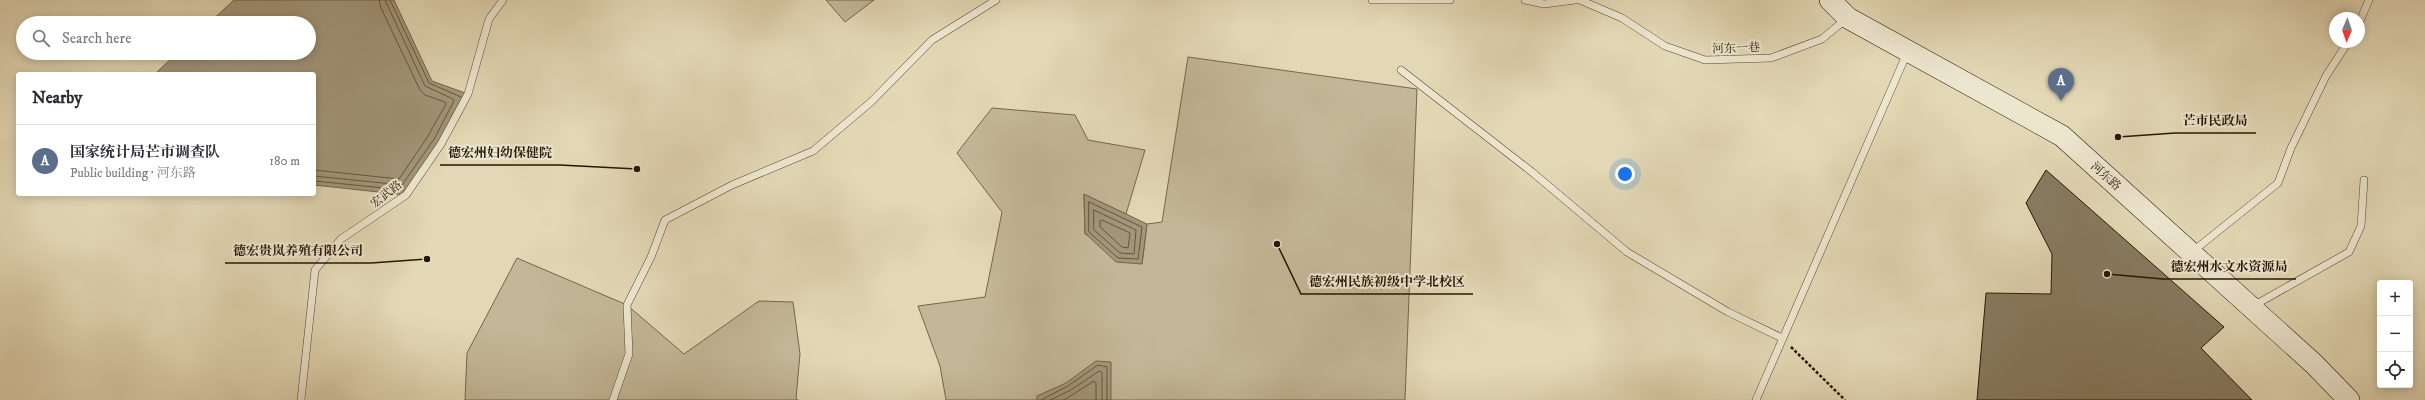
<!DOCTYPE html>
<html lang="en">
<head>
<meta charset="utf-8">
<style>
  :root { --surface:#fff; --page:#f7f7f7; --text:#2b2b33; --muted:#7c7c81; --line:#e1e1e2; --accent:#1a73e8 }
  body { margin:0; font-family:"IM FELL DW Pica","Noto Serif SC",serif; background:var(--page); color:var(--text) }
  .controls { position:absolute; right:12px; bottom:12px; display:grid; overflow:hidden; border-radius:4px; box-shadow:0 2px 10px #0003 }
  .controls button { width:36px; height:36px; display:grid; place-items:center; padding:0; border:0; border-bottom:1px solid var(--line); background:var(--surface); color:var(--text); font:20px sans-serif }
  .compass { position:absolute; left:2329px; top:12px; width:36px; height:36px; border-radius:50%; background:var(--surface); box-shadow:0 2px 10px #0003; rotate:182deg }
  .you { position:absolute; left:1625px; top:174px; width:14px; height:14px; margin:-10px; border:3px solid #fff; border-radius:50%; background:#1a73e8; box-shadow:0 0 0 6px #1a73e833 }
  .badge { display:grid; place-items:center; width:26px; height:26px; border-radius:50%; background:var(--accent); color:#fff; font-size:13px; font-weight:700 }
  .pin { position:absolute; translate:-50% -33px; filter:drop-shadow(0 1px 2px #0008) }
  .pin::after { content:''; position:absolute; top:21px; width:14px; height:12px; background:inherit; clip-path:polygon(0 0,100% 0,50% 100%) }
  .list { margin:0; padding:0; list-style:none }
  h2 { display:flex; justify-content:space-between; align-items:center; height:52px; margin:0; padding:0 16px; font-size:17px }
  h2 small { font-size:13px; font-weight:400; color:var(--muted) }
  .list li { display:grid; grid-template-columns:26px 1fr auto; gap:12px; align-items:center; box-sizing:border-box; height:72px; padding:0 16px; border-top:1px solid var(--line) }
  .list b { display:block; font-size:15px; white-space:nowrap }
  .list p { margin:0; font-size:13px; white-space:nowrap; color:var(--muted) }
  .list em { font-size:13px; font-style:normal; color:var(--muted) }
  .icon { flex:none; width:22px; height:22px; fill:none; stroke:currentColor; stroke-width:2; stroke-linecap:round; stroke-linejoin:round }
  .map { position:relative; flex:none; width:2425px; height:400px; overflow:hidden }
  .search { position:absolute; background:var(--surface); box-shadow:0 2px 10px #0003; left:16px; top:16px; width:300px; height:44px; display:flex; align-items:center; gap:10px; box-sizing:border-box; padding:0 14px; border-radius:22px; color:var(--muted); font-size:15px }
  .panel { position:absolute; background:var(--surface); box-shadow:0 2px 10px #0003; left:16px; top:72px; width:300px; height:124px; border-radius:4px }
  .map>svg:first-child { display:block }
  .green { fill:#c3b797; stroke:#74664e }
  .water { fill:#a29679; stroke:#70634a }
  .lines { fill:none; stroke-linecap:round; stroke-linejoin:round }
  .shore { stroke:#63563e; stroke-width:1 }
  .building { fill:#877b60; stroke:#241604 }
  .lane-casing { stroke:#544630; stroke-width:8 }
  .secondary-casing { stroke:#241604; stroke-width:22 }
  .path { stroke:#241604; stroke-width:2.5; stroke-dasharray:3 2; stroke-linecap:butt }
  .lane { stroke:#ede6cf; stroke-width:7 }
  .secondary { stroke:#ede6cf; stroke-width:21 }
  .labels { text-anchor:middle; stroke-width:4; stroke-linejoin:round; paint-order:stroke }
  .street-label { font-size:12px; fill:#241604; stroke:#ede6cf }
  .leader { fill:none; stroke:#241604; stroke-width:1.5 }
  .callout-dot { fill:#241604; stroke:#ede6cf; stroke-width:1.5 }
  .callout-label { font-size:13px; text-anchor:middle; font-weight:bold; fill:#241604; stroke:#ede6cf; stroke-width:4; stroke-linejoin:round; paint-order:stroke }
</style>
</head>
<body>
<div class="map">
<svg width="2425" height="400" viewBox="0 0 2425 400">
  <rect width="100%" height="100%" fill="#e3d8b5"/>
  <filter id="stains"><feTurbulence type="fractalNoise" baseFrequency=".005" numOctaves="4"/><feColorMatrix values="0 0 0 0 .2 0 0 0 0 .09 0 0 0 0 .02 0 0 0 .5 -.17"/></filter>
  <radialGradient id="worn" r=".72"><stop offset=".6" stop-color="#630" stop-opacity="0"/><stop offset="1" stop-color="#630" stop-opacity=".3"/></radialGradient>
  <g class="green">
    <polygon points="826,0 874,0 845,22"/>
    <polygon points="1188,57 1417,89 1405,400 946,400 940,366 918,306 985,297 1002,212 957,153 992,108 1075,115 1088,140 1145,150 1126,214 1084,195 1085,234 1142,264 1147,224 1162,222"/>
    <polygon points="517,258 627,305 684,354 759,301 793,302 800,354 796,398 798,400 465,400 467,353"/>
  </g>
  <g class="water">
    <polygon points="234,0 394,0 432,81 468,94 406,195 314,185 314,74 155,74 177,53 309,53 309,23 209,23"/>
    <polygon points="1084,194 1147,224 1142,264 1116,262 1085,233"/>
    <polygon points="1096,361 1111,362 1111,400 1037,400 1037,396 1066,383"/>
  </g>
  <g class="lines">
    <g class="shore">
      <polyline points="390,0 429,83 461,97"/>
      <polyline points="314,170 399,179 428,136 446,104 445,102 425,95 420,90 381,8 379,0"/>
      <polyline points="314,176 402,185 434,139 454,101 453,99 425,86 385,0"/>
      <polyline points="314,181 404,190"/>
      <polygon points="1089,202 1142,227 1138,259 1118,258 1089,232"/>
      <polygon points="1094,210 1136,230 1134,254 1120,253 1094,230"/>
      <polygon points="1102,220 1130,233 1128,248 1122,247 1100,227 1100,221"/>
      <polyline points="1041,400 1068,386 1098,365 1107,367 1107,400"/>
      <polyline points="1050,400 1071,390 1099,371 1102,372 1102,400"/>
      <polyline points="1064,400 1094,381 1096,383 1096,400"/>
    </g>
  </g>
  <polygon class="building" points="2046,170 2224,327 2201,348 2252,400 1977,400 1986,293 2051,294 2052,254 2026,203"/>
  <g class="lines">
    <g class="lane-casing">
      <g id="lane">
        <polyline points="1372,0 1450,0"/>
        <polyline points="1525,0 1544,4 1575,0"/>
        <polyline points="1580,0 1622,18 1665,46 1705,60 1771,58 1822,39 1846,19"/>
        <polyline points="2359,23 2369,0"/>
        <polyline points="1401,70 1532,172 1627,252 1728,312 1782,338"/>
        <polyline points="2192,252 2278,183 2291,148 2326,76 2348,42"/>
        <polyline points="2253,306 2349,252 2361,226 2364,180"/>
        <polyline points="301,400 315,270 341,239 406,195 441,144 468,94 489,19 503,0"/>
        <polyline points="613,400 629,354 627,305 651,257 665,220 732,185 813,151 871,102 932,40 996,0"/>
        <polyline points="1756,400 1907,53"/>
      </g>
    </g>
    <g class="secondary-casing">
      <polyline id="secondary" points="1830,0 1848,18 2062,136 2314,364 2349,400"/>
    </g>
    <polyline class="path" points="1791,347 1845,400"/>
    <use href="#lane" class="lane"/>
    <use href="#secondary" class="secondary"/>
  </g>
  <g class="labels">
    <g class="street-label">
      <text transform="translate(1736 48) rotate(-2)" y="4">河东一巷</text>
      <text transform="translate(2106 176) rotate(42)" y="4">河东路</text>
      <text transform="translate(386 194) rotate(-38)" y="4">宏武路</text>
    </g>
  </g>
  <path class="leader" d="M2118 137L2175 133H2256M637 169L560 165H440M427 259L371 263H225M2107 274L2163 279H2296M1277 244L1301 294H1473"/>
  <g class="callout-dot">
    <circle cx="2118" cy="137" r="4"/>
    <circle cx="637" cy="169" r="4"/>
    <circle cx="427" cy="259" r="4"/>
    <circle cx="2107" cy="274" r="4"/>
    <circle cx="1277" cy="244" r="4"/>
  </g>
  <g class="callout-label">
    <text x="2215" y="125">芒市民政局</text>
    <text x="500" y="157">德宏州妇幼保健院</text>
    <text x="298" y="255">德宏贵岚养殖有限公司</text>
    <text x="2229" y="271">德宏州水文水资源局</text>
    <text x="1387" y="286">德宏州民族初级中学北校区</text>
  </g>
  <rect width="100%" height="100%" filter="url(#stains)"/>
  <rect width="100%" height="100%" fill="url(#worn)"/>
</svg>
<div class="controls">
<button>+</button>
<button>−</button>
<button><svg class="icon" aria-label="locate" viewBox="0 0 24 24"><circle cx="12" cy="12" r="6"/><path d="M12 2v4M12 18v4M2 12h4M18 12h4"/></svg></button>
</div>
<svg class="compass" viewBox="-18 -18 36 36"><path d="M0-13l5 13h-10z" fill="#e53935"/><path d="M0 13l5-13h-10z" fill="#7c7c81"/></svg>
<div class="you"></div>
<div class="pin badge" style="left:2061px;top:101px;background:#5c6f8a">A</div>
<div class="search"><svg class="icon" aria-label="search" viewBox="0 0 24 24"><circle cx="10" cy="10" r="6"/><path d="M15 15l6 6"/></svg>Search here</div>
<section class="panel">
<h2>Nearby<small></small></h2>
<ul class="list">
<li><span class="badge" style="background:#5c6f8a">A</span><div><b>国家统计局芒市调查队</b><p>Public building · 河东路</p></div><em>180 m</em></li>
</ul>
</section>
</div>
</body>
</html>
